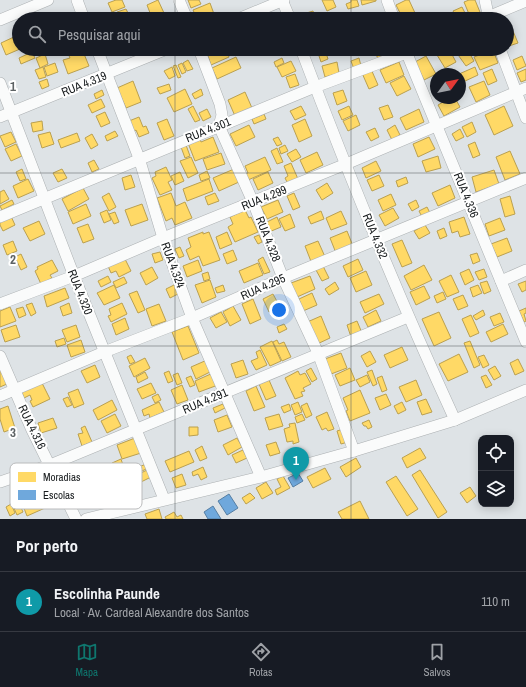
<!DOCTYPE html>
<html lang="pt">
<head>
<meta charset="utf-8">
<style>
  :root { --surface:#171b24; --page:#20242c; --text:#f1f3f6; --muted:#9ea1a6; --line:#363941; --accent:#0f766e }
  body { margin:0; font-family:"Archivo Narrow",sans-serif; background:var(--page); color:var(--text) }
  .controls { position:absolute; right:12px; bottom:12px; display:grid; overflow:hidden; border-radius:8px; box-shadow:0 2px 10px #0003 }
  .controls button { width:36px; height:36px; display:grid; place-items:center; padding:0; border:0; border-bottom:1px solid var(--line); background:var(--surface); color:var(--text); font:20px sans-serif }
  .compass { position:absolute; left:430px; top:68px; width:36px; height:36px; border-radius:50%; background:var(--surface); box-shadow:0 2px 10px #0003; rotate:57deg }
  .you { position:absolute; left:279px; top:310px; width:14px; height:14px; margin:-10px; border:3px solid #fff; border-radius:50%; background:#1a73e8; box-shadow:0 0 0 6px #1a73e833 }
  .badge { display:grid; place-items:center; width:26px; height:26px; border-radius:50%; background:var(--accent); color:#fff; font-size:13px; font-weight:700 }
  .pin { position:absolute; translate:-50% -33px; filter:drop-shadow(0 1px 2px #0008) }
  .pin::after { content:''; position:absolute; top:21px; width:14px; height:12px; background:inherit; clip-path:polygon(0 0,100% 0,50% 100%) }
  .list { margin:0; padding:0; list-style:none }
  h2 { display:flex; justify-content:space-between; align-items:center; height:52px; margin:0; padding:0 16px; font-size:17px }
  h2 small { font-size:13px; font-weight:400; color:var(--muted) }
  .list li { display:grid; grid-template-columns:26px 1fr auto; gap:12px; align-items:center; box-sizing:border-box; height:60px; padding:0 16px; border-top:1px solid var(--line) }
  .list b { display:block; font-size:15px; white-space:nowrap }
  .list p { margin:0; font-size:13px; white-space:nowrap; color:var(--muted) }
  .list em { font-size:13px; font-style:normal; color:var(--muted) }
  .icon { flex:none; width:22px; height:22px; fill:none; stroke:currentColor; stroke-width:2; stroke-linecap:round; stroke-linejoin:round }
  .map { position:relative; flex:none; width:526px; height:519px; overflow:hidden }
  .search { position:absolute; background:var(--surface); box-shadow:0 2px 10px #0003; left:12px; right:12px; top:12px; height:44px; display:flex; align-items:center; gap:10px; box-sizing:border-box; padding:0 14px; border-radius:22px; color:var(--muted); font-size:15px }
  .sheet { height:112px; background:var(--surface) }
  nav { display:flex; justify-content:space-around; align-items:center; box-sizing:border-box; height:56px; border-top:1px solid var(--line); background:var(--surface); font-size:11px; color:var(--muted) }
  nav a { display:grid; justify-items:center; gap:2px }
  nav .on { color:var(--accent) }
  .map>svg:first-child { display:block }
  .homes { fill:#ffd966; stroke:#baa050 }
  .schools { fill:#6fa8dc; stroke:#557ea3 }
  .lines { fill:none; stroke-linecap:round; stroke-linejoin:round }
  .minor-casing { stroke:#acb0b2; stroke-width:12 }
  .minor { stroke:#fafbfb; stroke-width:11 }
  .grid { fill:none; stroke:#5d6264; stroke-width:1; stroke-opacity:0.55 }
  .labels { text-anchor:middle; stroke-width:4; stroke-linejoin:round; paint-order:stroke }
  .street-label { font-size:12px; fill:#181c1e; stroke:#fff }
  .key { fill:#fff; stroke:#babbbc; stroke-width:1 }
  .key-label { font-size:11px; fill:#181c1e }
  .grid-label { font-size:13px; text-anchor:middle; font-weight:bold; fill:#5d6264; stroke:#fff; stroke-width:4; stroke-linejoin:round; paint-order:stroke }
</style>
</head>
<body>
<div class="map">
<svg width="526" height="519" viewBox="0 0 526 519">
  <rect width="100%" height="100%" fill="#dee3e6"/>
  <g class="homes">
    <polygon points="116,0 122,0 125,7 112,12 108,3"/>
    <polygon points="158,0 164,13 152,18 147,5"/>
    <polygon points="188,0 199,0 201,4 191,8"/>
    <polygon points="322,0 333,0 336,7 327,11"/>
    <polygon points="351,0 357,0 359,6 348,9 346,4 351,2"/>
    <polygon points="361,0 376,0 376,1 362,5"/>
    <polygon points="406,0 409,0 415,13 403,19 396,5"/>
    <polygon points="469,0 475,0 482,17 477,19 471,19 464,2"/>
    <polygon points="210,3 214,14 201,19 197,19 193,10"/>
    <polygon points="462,7 468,19 457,19 453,11"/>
    <polygon points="126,9 130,17 120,19 117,12"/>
    <polygon points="313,11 316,19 302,19 300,15"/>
    <polygon points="513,31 518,43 509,46 507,41 507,33"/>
    <polygon points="16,36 20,49 6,55 1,43"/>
    <polygon points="66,49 82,49 89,66 68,74 63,60 70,58"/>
    <polygon points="210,49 226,49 229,57 211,65 206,51"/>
    <polygon points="374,49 397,49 398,51 378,59"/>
    <polygon points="449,49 456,62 445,68 437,55"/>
    <polygon points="460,49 467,49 474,61 466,66 456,52"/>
    <polygon points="493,50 498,63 480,70 474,57"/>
    <polygon points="32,52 35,58 21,64 19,58"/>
    <polygon points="326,53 328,59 321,62 319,56"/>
    <polygon points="45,54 48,64 40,68 36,58"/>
    <polygon points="426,56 436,74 424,80 415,62"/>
    <polygon points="522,56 526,66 517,70 513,60"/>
    <polygon points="236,57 241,68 217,79 212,68"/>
    <polygon points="282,58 284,63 276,67 274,62"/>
    <polygon points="359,58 361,66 354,69 351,61"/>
    <polygon points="188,60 193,69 187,71 183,63"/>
    <polygon points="291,61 296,71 282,77 277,67"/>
    <polygon points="337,62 339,73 325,77 322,66"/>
    <polygon points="399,62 404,75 386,83 380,70"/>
    <polygon points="55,63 58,72 47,76 44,67"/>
    <polygon points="182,63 186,72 182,74 178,65"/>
    <polygon points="176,65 181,77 178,78 173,66"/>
    <polygon points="43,67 46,77 39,79 35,70"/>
    <polygon points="172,67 175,76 169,79 164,71"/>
    <polygon points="475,67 478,75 463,82 459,74"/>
    <polygon points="371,69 378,85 369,89 362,73"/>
    <polygon points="492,69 497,81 488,85 483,73"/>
    <polygon points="526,69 526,80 521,82 517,73"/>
    <polygon points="295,74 299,85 290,88 286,77"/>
    <polygon points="404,76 411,89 397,96 390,83"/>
    <polygon points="47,79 49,86 42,89 39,82"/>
    <polygon points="133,81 141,102 126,108 117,88"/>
    <polygon points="484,81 490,95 476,102 469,87"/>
    <polygon points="169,84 171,90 160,94 157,88"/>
    <polygon points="185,89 192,104 174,112 167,98"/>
    <polygon points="201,89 203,95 195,99 192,94"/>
    <polygon points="102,90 104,95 96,99 94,94"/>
    <polygon points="343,90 347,101 337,105 333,93"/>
    <polygon points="245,92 252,108 235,116 228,100"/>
    <polygon points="450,98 455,98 460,107 444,116 438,105"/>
    <polygon points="101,99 105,107 92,113 88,105"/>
    <polygon points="388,105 393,117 384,120 379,108"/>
    <polygon points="193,106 200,120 195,122 188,109"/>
    <polygon points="301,106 306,115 295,120 290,111"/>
    <polygon points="349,106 353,115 342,120 338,111"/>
    <polygon points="504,106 513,126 494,135 485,115"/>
    <polygon points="207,109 211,117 203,121 199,113"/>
    <polygon points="419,109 424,122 406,130 400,118"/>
    <polygon points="105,112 110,123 101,127 96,116"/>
    <polygon points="264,114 266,119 254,124 252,119"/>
    <polygon points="356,115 360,125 348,131 343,121"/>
    <polygon points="139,117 143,127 146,126 149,133 139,137 136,130 133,132 129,121"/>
    <polygon points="167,119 174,136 164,140 157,123"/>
    <polygon points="305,119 312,136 299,142 292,125"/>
    <polygon points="42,121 43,130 33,132 31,123"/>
    <polygon points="472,122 476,132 467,137 462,127"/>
    <polygon points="249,125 255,137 236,146 230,134"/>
    <polygon points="395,125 400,135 392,140 387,130"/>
    <polygon points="375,128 379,137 371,141 366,132"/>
    <polygon points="460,129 464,137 456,141 452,134"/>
    <polygon points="115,131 118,136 107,141 105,136"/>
    <polygon points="11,132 16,142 5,147 0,136"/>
    <polygon points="50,132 54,144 42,148 38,135"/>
    <polygon points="77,133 80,141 61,148 58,140"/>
    <polygon points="92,134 98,145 91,149 85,138"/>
    <polygon points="213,137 219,152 195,161 188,143 200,139 201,142"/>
    <polygon points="278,137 282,144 277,146 273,139"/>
    <polygon points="429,137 435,149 418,157 413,144"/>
    <polygon points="475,142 480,155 473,158 468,145"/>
    <polygon points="16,144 22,156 11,161 5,149"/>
    <polygon points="186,145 190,156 185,158 181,147"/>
    <polygon points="285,145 288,151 281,154 279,148"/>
    <polygon points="277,148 283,162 277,164 271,151"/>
    <polygon points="296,149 301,157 292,162 287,154"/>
    <polygon points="510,151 520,174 505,180 496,157"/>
    <polygon points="317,152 323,165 306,173 300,160"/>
    <polygon points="221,153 225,164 207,170 203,159"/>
    <polygon points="438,156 441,168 426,172 422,161"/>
    <polygon points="191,157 198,173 188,178 180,161"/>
    <polygon points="265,157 271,170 248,180 245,174 248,173 245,166"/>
    <polygon points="94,160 99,169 92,172 88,163"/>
    <polygon points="376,161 381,171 366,178 362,168"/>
    <polygon points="291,163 298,179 288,184 285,178 288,176 284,166"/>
    <polygon points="166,167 172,180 168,182 172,190 160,195 152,178 156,176 155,172"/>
    <polygon points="22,169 26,179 20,181 16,172"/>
    <polygon points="62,169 67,178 58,182 53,173"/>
    <polygon points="234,169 239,182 219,191 213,178"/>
    <polygon points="494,170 499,184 476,192 472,177"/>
    <polygon points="207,171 210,178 201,181 199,175"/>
    <polygon points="180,172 184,181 175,185 171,176"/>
    <polygon points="268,172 273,183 258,190 253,179"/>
    <polygon points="131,175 135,187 125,190 122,178"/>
    <polygon points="379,175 384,186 372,191 367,180"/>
    <polygon points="406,177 408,183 398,187 396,181"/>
    <polygon points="28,179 34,191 18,198 13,186"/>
    <polygon points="209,179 213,191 187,201 183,189"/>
    <polygon points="327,183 333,193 322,200 316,190"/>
    <polygon points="450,185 455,198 438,206 432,193"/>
    <polygon points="83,188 89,199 68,211 62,199"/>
    <polygon points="4,190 9,199 0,204 0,192"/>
    <polygon points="109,193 116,207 109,211 102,197"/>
    <polygon points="171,193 176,206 185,202 192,218 175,225 172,218 166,221 157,198"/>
    <polygon points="215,193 219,201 208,205 205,197"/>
    <polygon points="294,193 300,207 293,210 287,196"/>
    <polygon points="391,194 396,205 383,211 378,200"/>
    <polygon points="510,196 515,214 505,217 500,199"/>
    <polygon points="12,200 14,204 2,210 0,206"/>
    <polygon points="278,200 283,212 267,219 261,207"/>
    <polygon points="416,200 419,207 412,211 408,204"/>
    <polygon points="86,204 91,216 73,224 68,212"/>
    <polygon points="142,204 148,220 131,226 125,210"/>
    <polygon points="427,207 430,213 422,217 419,211"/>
    <polygon points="393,208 399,218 385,226 379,215"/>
    <polygon points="107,210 111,220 104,223 100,213"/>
    <polygon points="245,210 249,218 251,217 258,232 235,242 228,227 233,224 230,217"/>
    <polygon points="321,211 324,219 311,224 308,217"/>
    <polygon points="341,211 347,224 331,230 326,218"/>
    <polygon points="115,212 119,222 114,224 109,214"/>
    <polygon points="10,214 15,225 3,231 0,225 0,219"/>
    <polygon points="290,214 295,227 285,231 279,219"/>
    <polygon points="277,217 281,227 269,232 265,223"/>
    <polygon points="464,217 470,234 460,237 458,231 452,233 449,222"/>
    <polygon points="500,218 505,230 489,236 485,224"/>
    <polygon points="39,221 45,234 30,241 23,228"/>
    <polygon points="88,224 94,239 83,243 77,228"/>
    <polygon points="425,225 430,233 419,239 414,231"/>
    <polygon points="444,228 447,236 440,239 437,231"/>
    <polygon points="347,231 353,246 336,253 330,238"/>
    <polygon points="203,232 203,234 209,232 220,260 203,266 199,256 190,260 186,250 191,247 188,238"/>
    <polygon points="227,232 232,244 220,249 216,237"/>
    <polygon points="259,235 262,242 258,244 254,237"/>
    <polygon points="507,238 512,251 497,257 491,244"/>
    <polygon points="402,240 412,263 402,267 392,244"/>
    <polygon points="13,241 17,251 7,255 3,245"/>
    <polygon points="318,241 326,259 312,264 305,246"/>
    <polygon points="180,247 184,256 179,258 175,249"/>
    <polygon points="233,250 237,260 227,264 223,254"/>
    <polygon points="160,252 163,260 155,263 152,254"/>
    <polygon points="477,253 480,261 473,264 470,255"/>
    <polygon points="21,254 27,267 21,270 15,257"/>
    <polygon points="124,257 131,271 119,277 116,271 111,273 108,266"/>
    <polygon points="263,257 270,272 264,274 258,260"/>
    <polygon points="358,259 363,270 348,277 343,266"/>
    <polygon points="52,260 58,271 50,275 52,278 41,284 35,271 38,269 37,267"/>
    <polygon points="198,260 202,271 187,277 183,266"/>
    <polygon points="258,263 263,275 244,283 239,271"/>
    <polygon points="424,265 432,280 411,290 404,276"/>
    <polygon points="323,266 329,278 322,281 316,270"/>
    <polygon points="152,267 158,278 146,285 140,273"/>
    <polygon points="469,269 474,280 465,285 460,273"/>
    <polygon points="484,269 487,277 479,280 475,272"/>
    <polygon points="366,271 372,285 356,292 350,278"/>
    <polygon points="208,272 210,279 204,281 202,274"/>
    <polygon points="451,275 459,292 447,297 439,281"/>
    <polygon points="108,276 111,282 101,287 98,281"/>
    <polygon points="310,276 315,289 297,297 291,283"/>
    <polygon points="124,277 127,283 116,288 113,282"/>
    <polygon points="210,280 216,297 202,303 195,285"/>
    <polygon points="487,281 491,291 484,294 480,283"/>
    <polygon points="526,281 526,290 522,292 518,284"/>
    <polygon points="335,282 339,289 329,295 325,289"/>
    <polygon points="176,284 180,293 170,298 166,289"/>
    <polygon points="114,285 120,298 104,305 97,293"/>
    <polygon points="223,285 225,291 217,293 215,288"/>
    <polygon points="478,285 482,293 473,297 470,288"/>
    <polygon points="424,286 430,298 416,305 410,292"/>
    <polygon points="65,288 69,298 47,307 44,296"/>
    <polygon points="137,291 145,310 138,313 129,294"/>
    <polygon points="443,292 446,299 437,303 434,296"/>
    <polygon points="312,293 317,305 303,311 299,299"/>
    <polygon points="273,294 280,307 269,312 263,299"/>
    <polygon points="379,294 384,304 365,313 360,302"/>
    <polygon points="463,295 468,306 458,310 453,299"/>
    <polygon points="253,299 261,319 250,324 242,304"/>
    <polygon points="32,303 36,313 31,316 26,305"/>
    <polygon points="69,303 72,313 63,316 60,307"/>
    <polygon points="122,303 127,314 111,322 108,316 111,315 109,309"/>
    <polygon points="159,304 166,321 152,326 146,309"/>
    <polygon points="233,306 241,320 230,326 223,312"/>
    <polygon points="10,307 16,321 0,327 0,311"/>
    <polygon points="23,307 26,315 19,318 16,309"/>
    <polygon points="526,308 526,313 524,314 526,321 524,322 519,311"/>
    <polygon points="376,310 381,321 368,327 363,317"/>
    <polygon points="483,310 485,315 476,320 473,316"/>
    <polygon points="221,312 227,322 216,328 210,318"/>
    <polygon points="439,312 451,338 434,346 422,319"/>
    <polygon points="500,313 504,322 494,326 490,317"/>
    <polygon points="471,315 479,333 470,337 462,319"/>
    <polygon points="321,316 330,338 315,345 305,323"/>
    <polygon points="125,318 129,329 116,335 112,324"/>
    <polygon points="357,321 362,333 351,337 347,325"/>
    <polygon points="284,324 287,329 279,333 277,327"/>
    <polygon points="503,324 508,334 491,342 486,332"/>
    <polygon points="16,325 20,337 5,342 1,330"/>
    <polygon points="76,325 80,337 67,342 62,330"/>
    <polygon points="188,326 199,353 183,360 172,332"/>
    <polygon points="64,338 66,344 57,347 55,341"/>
    <polygon points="81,340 85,352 71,357 67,345"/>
    <polygon points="277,340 279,344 284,342 291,357 282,361 273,342"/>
    <polygon points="272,341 281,361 270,366 260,347"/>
    <polygon points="470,341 480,365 474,368 464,343"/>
    <polygon points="402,347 408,360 390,368 384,355"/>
    <polygon points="260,350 267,365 256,370 251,361 258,358 256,352"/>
    <polygon points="370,351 376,362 367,367 361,356"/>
    <polygon points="341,353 347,368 331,374 325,359"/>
    <polygon points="459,354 468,372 448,381 439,364"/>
    <polygon points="131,355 135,362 130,364 127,357"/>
    <polygon points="484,355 489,365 483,368 478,357"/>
    <polygon points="145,358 150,368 134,377 129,366"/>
    <polygon points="518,359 524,371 515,375 510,363"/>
    <polygon points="207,360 212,371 196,379 191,367"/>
    <polygon points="243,360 248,374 236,378 231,364"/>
    <polygon points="95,365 100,377 87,383 81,371"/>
    <polygon points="495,366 501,376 494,380 488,370"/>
    <polygon points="311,368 317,379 312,382 306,371"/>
    <polygon points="350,368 355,380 340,386 335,375"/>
    <polygon points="0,369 7,384 0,387"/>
    <polygon points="372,370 377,384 373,386 367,372"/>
    <polygon points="169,371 173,381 168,383 164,373"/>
    <polygon points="298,371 300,375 305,373 311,384 303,388 305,391 301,392 303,396 295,399 285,378"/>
    <polygon points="145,372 148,378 138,383 136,377"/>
    <polygon points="178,373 182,383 177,385 173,375"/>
    <polygon points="213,373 218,385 199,392 195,381"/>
    <polygon points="367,375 370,382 360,387 356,380"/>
    <polygon points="486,375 492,385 486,388 481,377"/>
    <polygon points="191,376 195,385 190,387 186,378"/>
    <polygon points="382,376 387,390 382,392 377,378"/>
    <polygon points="269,380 276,396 266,400 259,384"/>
    <polygon points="416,380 422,395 406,402 399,387"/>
    <polygon points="41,381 50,399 33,407 30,401 32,400 30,395 24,398 21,390"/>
    <polygon points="151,383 156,393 142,399 137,389"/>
    <polygon points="182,385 188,400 177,404 171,390"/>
    <polygon points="256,386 265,407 254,411 246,391"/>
    <polygon points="78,389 84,404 74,408 68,393"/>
    <polygon points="360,390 370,413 350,421 346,411 348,410 343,398"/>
    <polygon points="158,394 161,400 155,403 152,397"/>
    <polygon points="386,394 391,405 380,410 375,398"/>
    <polygon points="68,397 72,405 67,407 63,399"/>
    <polygon points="426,399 432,412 422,415 417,402"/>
    <polygon points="112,400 117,410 98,420 93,410"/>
    <polygon points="159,402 164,412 150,418 149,414 144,416 142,410"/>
    <polygon points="298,402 302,412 295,415 291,405"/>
    <polygon points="402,402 406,410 398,414 394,406"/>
    <polygon points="307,403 312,415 306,418 301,406"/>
    <polygon points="223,404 225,408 215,413 213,408"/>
    <polygon points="289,404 291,410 284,413 281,407"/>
    <polygon points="8,406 15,428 4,432 0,419 0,409"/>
    <polygon points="327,412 334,429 328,431 326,428 322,430 316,417"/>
    <polygon points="115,414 121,426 107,433 101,421"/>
    <polygon points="279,414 283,426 269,430 265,418"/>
    <polygon points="302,414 305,420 297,423 295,417"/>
    <polygon points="227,415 232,427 218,432 214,420"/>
    <polygon points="53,418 57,428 41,433 38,423"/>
    <polygon points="369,420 372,427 368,429 366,426 364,426 362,423"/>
    <polygon points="295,423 299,442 293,444 293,441 287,442 284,429 290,427 289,424"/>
    <polygon points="85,426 92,442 82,446 78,434 83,433 81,428"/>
    <polygon points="189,427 198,427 198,435 189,436"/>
    <polygon points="343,429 348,442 341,444 337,431"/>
    <polygon points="135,438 141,453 122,459 117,445"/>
    <polygon points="237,438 242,447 228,455 223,445"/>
    <polygon points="276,442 280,453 270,456 266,445"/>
    <polygon points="202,446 207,458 200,461 195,450"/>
    <polygon points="420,448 426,458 407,468 402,458"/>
    <polygon points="243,450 247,458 236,463 232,455"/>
    <polygon points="189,451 194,462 170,472 165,461"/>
    <polygon points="356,458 361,467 346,477 340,467"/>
    <polygon points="121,459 123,465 114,469 112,463"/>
    <polygon points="146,464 148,468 134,475 132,470"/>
    <polygon points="203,467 207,477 201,480 198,474 193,476 192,472"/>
    <polygon points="325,468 331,479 313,488 307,477"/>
    <polygon points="149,469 153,476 141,482 137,475"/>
    <polygon points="420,470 447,512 438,518 412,475"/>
    <polygon points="182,474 186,485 176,488 172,478"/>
    <polygon points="283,476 290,488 277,495 275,490 281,487 277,479"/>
    <polygon points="396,476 418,509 407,516 386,482"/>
    <polygon points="266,482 273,493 262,499 256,488"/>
    <polygon points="470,487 476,496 467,503 460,493"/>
    <polygon points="250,493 255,498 246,504 242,498"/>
    <polygon points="40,495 45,508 27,516 22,503"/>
    <polygon points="18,501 23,512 17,515 12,504"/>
    <polygon points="360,501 369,519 342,519 338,512"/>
    <polygon points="11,504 15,513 10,516 6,507"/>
    <polygon points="159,509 162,519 147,519 145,514"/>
    <polygon points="174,512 177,517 181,515 183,519 166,519 165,517"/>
  </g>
  <g class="schools">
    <polygon points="298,473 303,481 293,487 288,478"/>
    <polygon points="229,494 238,508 227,515 218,501"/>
    <polygon points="213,506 221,519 208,519 204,512"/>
  </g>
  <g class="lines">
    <g class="minor-casing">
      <g id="minor">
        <polyline points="77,0 84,19"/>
        <polyline points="179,0 187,19"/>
        <polyline points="282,0 290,19"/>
        <polyline points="387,0 394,19"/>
        <polyline points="485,0 489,19"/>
        <polyline points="238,19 284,0"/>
        <polyline points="483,19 526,1"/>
        <polyline points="0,20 48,0"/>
        <polyline points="97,49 139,158 163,238 192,318 261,477"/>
        <polyline points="199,49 220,104 222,115 219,126 253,202 283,278 318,353 354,451"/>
        <path d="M301,49C348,174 399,298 455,420"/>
        <polyline points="405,49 526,342"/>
        <polyline points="500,49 526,118"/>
        <polyline points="0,83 74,276 164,499"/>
        <polyline points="0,117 167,49"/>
        <polyline points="0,217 315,87 417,49"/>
        <polyline points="501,281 526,270"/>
        <polyline points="0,304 74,276 163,238 346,164 526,88"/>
        <polyline points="0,356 32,430 76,519"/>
        <polyline points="0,396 104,352 192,318 283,278 526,178"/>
        <polyline points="0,482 50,465 408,317"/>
        <polyline points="86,519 261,477 354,451 455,420 526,390"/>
      </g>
    </g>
    <use href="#minor" class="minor"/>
  </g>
  <path class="grid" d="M175,0V19M351,0V19M175,49V519M351,49V519M0,173H526M0,346H526"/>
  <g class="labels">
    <g class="street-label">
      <text transform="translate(84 84) rotate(-22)" y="4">RUA 4.319</text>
      <text transform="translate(208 130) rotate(-22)" y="4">RUA 4.301</text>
      <text transform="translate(466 195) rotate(68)" y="4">RUA 4.336</text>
      <text transform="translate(264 198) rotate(-22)" y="4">RUA 4.299</text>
      <text transform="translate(375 236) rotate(68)" y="4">RUA 4.332</text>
      <text transform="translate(268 239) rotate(68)" y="4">RUA 4.328</text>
      <text transform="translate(173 265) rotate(70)" y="4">RUA 4.324</text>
      <text transform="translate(263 287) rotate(-24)" y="4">RUA 4.295</text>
      <text transform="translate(80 292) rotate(68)" y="4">RUA 4.320</text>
      <text transform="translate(205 401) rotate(-23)" y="4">RUA 4.291</text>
      <text transform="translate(32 427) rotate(64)" y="4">RUA 4.316</text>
    </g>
  </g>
  <rect x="10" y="463" width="132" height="46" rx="6" class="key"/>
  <rect x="18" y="472" width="18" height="10" fill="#ffd966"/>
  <rect x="18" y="490" width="18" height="10" fill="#6fa8dc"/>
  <g class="key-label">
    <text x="43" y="481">Moradias</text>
    <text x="43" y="499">Escolas</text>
  </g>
  <g class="grid-label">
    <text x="13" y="91">1</text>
    <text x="13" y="264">2</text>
    <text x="13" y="437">3</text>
  </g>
</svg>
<div class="controls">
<button><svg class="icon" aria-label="locate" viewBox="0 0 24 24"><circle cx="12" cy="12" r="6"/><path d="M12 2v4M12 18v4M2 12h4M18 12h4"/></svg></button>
<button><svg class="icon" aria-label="layers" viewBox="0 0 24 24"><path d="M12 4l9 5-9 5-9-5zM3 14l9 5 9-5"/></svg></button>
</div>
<svg class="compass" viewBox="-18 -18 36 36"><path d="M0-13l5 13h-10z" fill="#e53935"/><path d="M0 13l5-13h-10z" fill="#9ea1a6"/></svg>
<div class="you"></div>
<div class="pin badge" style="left:296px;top:480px;background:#0f9aa8">1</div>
<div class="search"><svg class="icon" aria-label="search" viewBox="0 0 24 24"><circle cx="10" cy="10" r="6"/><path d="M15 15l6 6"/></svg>Pesquisar aqui</div>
</div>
<section class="sheet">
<h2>Por perto<small></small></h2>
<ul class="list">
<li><span class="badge" style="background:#0f9aa8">1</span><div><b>Escolinha Paunde</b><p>Local · Av. Cardeal Alexandre dos Santos</p></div><em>110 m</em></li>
</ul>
</section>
<nav>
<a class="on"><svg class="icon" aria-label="map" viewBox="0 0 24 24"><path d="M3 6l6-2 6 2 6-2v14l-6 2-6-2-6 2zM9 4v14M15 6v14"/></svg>Mapa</a>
<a><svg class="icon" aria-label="directions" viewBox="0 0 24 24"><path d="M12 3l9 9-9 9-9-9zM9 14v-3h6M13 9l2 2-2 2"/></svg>Rotas</a>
<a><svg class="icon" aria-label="saved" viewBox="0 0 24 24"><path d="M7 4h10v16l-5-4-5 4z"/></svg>Salvos</a>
</nav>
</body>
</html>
